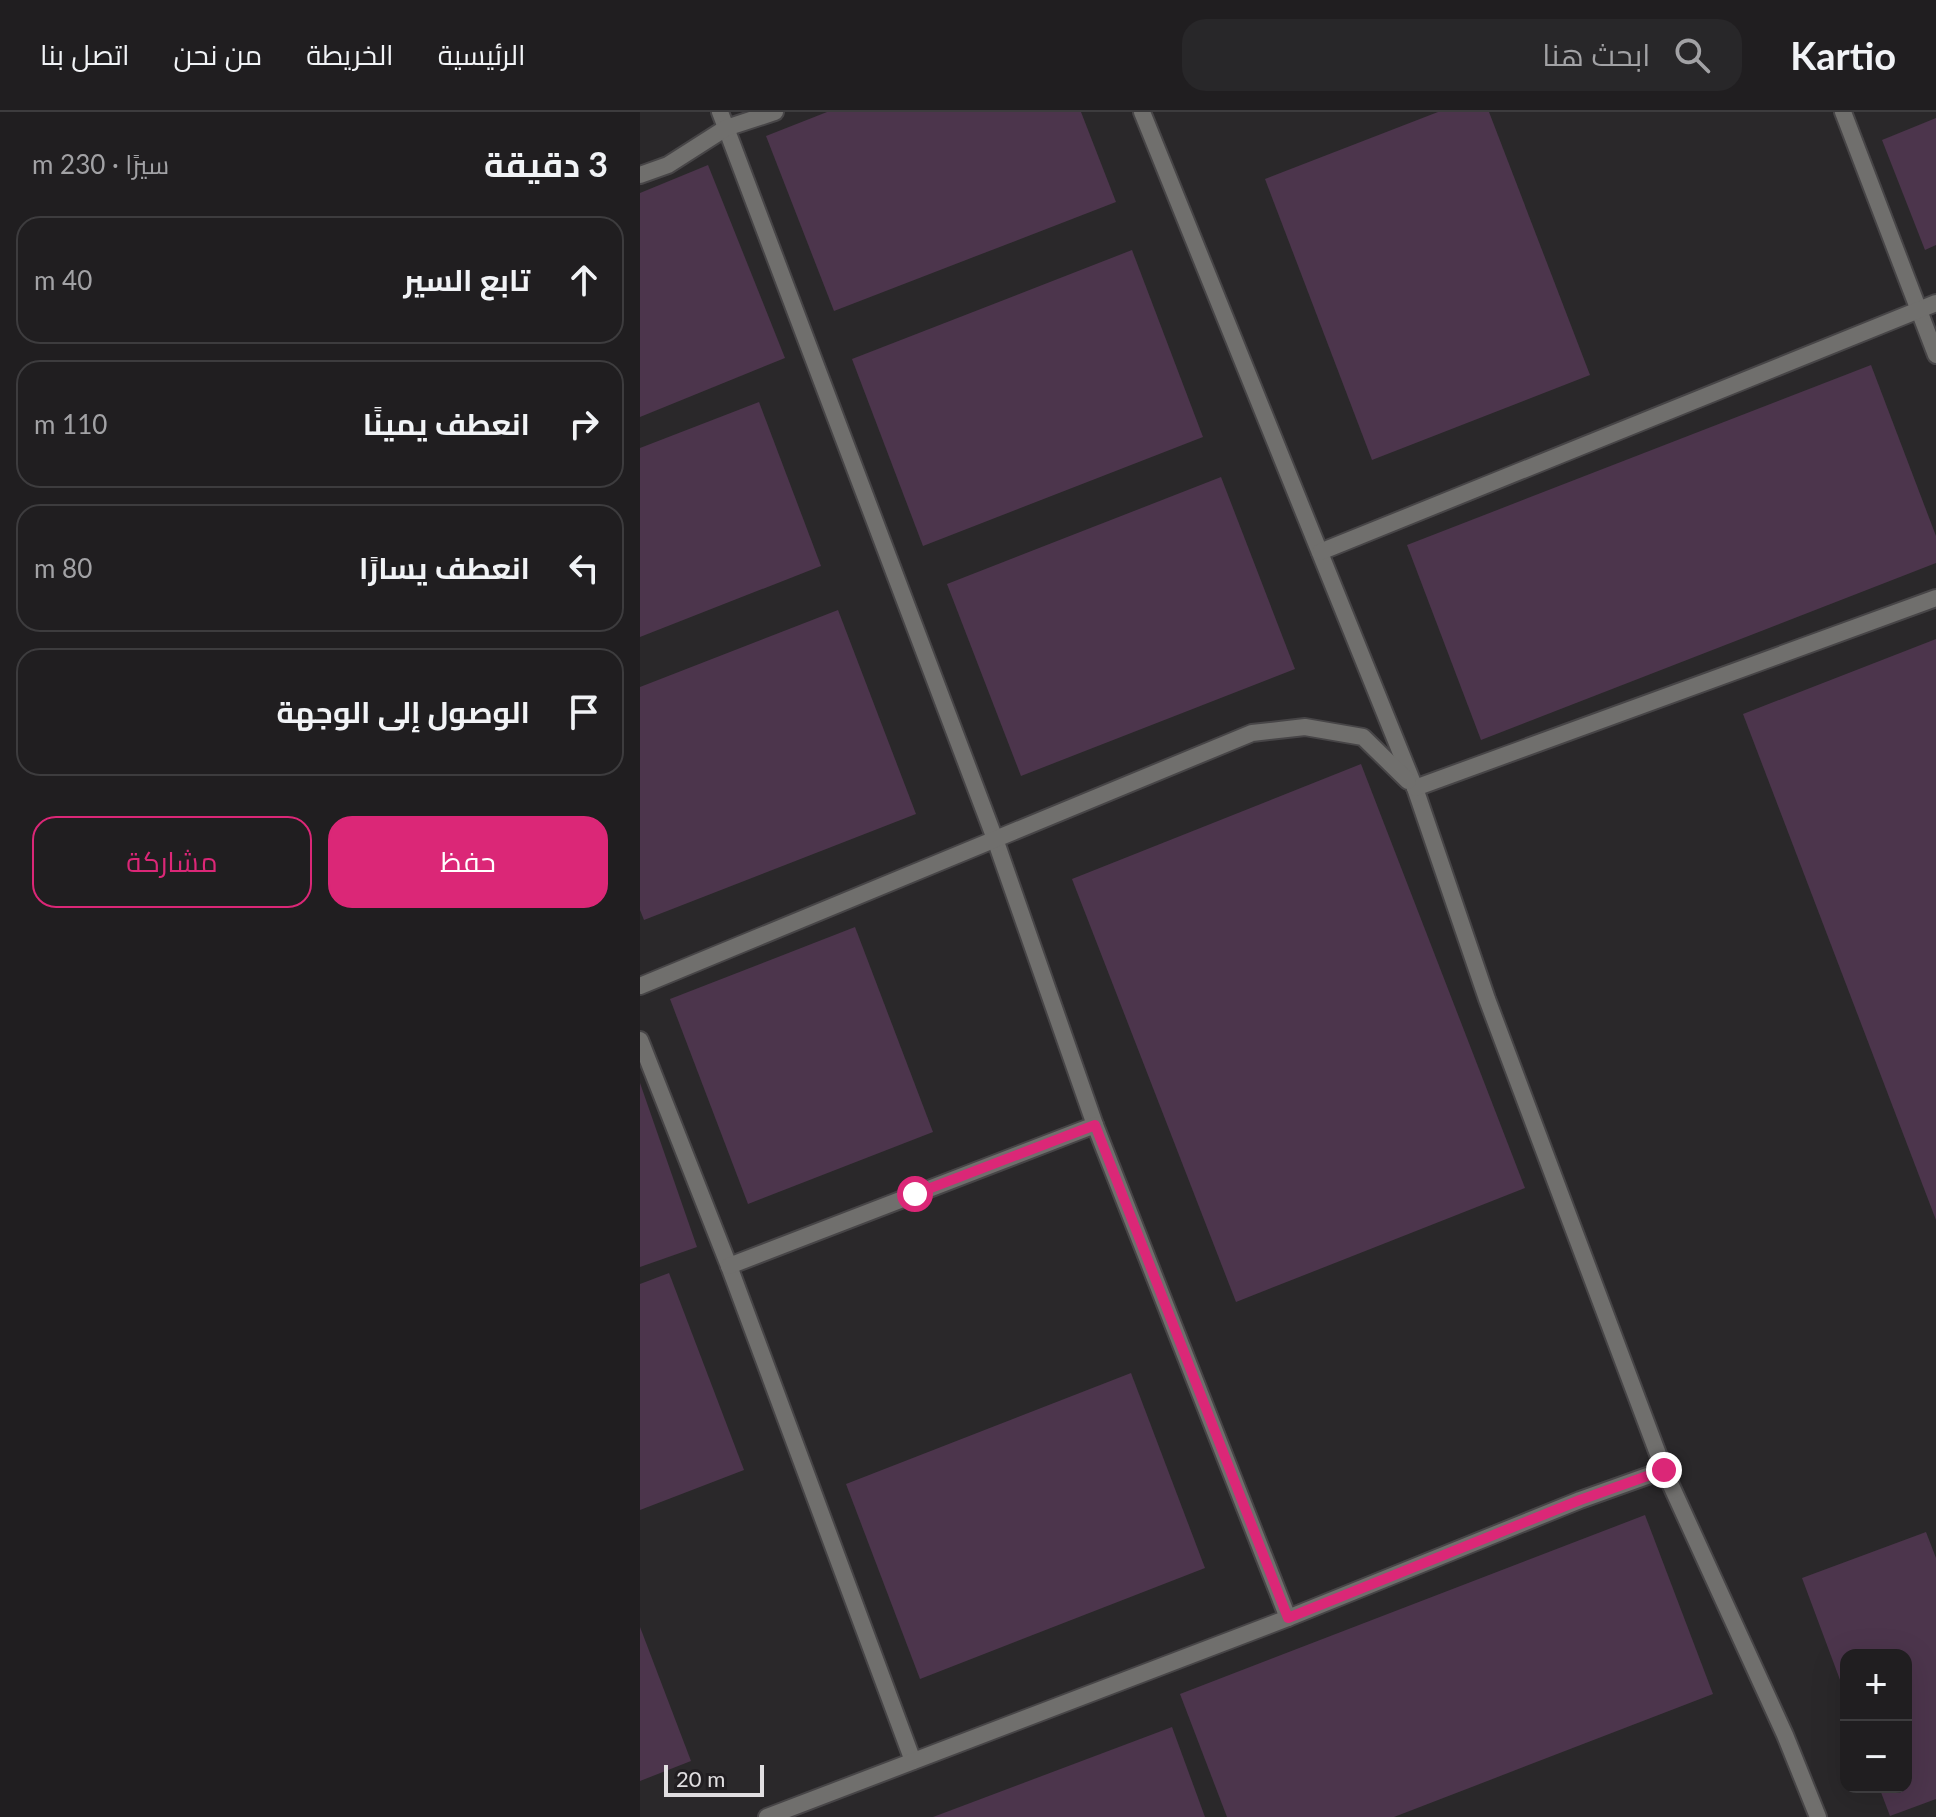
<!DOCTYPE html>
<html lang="ar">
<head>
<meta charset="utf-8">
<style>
  :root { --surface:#201e20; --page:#282729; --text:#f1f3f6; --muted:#a2a2a5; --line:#3d3c3e; --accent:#db2777 }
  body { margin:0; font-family:Lato,Cairo,sans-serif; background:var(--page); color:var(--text); direction:rtl }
  .controls { position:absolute; right:24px; bottom:24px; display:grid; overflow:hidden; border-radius:16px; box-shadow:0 8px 32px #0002 }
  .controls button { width:72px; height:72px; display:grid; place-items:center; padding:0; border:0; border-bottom:2px solid var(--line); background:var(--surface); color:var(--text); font:40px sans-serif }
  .scale { position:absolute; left:24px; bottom:20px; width:100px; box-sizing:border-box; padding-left:8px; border:4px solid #e1dfe1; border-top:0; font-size:22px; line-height:28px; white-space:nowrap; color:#e1dfe1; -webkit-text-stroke:6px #211e21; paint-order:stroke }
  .stop { position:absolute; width:24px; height:24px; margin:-18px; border:6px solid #db2777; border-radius:50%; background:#fff }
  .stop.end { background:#db2777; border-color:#fff; box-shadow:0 2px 8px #0008 }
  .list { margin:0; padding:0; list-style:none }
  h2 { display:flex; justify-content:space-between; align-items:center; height:104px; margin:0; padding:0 32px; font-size:34px }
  h2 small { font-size:26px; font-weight:400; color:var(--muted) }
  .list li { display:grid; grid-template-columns:52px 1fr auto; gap:24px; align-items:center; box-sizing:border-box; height:128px; margin:0 16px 16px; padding:0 16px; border:2px solid var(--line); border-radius:24px }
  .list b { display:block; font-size:30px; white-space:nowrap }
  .list em { font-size:26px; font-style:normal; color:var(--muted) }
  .actions { display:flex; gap:16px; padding:24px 32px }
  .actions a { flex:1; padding:18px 0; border:2px solid var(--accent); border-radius:24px; text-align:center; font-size:28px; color:var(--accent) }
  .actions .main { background:var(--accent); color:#fff }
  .icon { flex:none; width:44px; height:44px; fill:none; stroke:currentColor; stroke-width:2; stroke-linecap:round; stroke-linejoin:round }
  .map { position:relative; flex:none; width:1296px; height:1705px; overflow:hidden; direction:ltr }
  header { display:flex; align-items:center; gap:48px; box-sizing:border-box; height:112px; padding:0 40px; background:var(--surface); border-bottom:2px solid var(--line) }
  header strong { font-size:38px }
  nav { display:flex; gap:44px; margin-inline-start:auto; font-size:28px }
  .search { width:560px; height:72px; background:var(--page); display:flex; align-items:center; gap:20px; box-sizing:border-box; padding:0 28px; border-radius:24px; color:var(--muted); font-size:30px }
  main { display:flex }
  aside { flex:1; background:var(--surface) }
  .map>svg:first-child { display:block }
  .building { fill:#4c354c }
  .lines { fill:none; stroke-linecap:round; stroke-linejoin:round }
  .lane-casing { stroke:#474547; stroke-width:20 }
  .lane { stroke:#706f6d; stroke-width:16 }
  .route { stroke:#db2777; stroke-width:10 }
</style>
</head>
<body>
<header>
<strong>Kartio</strong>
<div class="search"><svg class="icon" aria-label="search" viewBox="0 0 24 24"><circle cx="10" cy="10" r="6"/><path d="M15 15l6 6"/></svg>ابحث هنا</div>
<nav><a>الرئيسية</a><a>الخريطة</a><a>من نحن</a><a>اتصل بنا</a></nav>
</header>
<main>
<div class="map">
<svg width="1296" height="1705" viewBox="0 0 1296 1705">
  <rect width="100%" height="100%" fill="#2a282a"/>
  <g class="building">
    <polygon points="187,0 441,0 476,90 194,199 126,24"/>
    <polygon points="798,0 849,0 950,263 732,348 625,67"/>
    <polygon points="1296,6 1296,133 1285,138 1242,28"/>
    <polygon points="68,53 145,246 0,305 0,81"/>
    <polygon points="492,138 563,325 283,434 212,247"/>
    <polygon points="1231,253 1296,424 1296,451 841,628 767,433"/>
    <polygon points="119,290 181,454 0,525 0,336"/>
    <polygon points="581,365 655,557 381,664 307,472"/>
    <polygon points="198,498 276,702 4,808 0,798 0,575"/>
    <polygon points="1296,527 1296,1108 1103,602"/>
    <polygon points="721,652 885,1076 596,1190 432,767"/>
    <polygon points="215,815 293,1020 108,1092 30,887"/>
    <polygon points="0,971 57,1135 0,1155"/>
    <polygon points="29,1161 104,1358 0,1398 0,1172"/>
    <polygon points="491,1261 565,1456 280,1567 206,1372"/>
    <polygon points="1005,1403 1073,1582 754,1705 587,1705 540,1582"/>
    <polygon points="1286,1420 1296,1446 1296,1687 1250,1704 1239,1675 1266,1675 1266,1543 1206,1543 1206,1584 1162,1466"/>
    <polygon points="0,1515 51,1649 0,1669"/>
    <polygon points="532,1615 565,1705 293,1705"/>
  </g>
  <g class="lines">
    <g class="lane-casing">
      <g id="lane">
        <polyline points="80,0 355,727 455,1013 648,1506"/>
        <polyline points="502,0 775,676 847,887 1024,1358 1145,1623 1178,1705"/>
        <polyline points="1203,0 1296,243"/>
        <polyline points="0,63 28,53 86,16 135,0"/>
        <polyline points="680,440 1296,191"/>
        <polyline points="775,676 1296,486"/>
        <polyline points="0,874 612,621 665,615 723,625 768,669"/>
        <polyline points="0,928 89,1154 273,1649"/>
        <polyline points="89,1154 455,1013"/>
        <polyline points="127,1705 648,1506 940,1388 1024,1358"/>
      </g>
    </g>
    <use href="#lane" class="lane"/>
  </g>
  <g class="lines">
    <polyline class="route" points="275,1082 455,1013 648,1506 940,1388 1024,1358"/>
  </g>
</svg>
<div class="controls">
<button>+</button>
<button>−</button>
</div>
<div class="scale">20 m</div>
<div class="stop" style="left:275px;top:1082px"></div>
<div class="stop end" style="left:1024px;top:1358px"></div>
</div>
<aside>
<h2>3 دقيقة<small>سيرًا · 230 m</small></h2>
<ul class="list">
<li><svg class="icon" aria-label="ahead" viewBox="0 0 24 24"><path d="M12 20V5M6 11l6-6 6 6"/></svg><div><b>تابع السير</b></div><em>40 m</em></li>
<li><svg class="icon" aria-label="right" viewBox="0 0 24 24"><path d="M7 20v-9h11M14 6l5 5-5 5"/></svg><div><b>انعطف يمينًا</b></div><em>110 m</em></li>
<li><svg class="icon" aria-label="left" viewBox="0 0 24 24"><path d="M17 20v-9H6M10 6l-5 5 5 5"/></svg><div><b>انعطف يسارًا</b></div><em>80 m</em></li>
<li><svg class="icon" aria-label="arrive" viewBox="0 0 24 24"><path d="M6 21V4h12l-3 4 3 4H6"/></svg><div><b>الوصول إلى الوجهة</b></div></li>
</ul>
<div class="actions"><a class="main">حفظ</a><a>مشاركة</a></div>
</aside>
</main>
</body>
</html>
